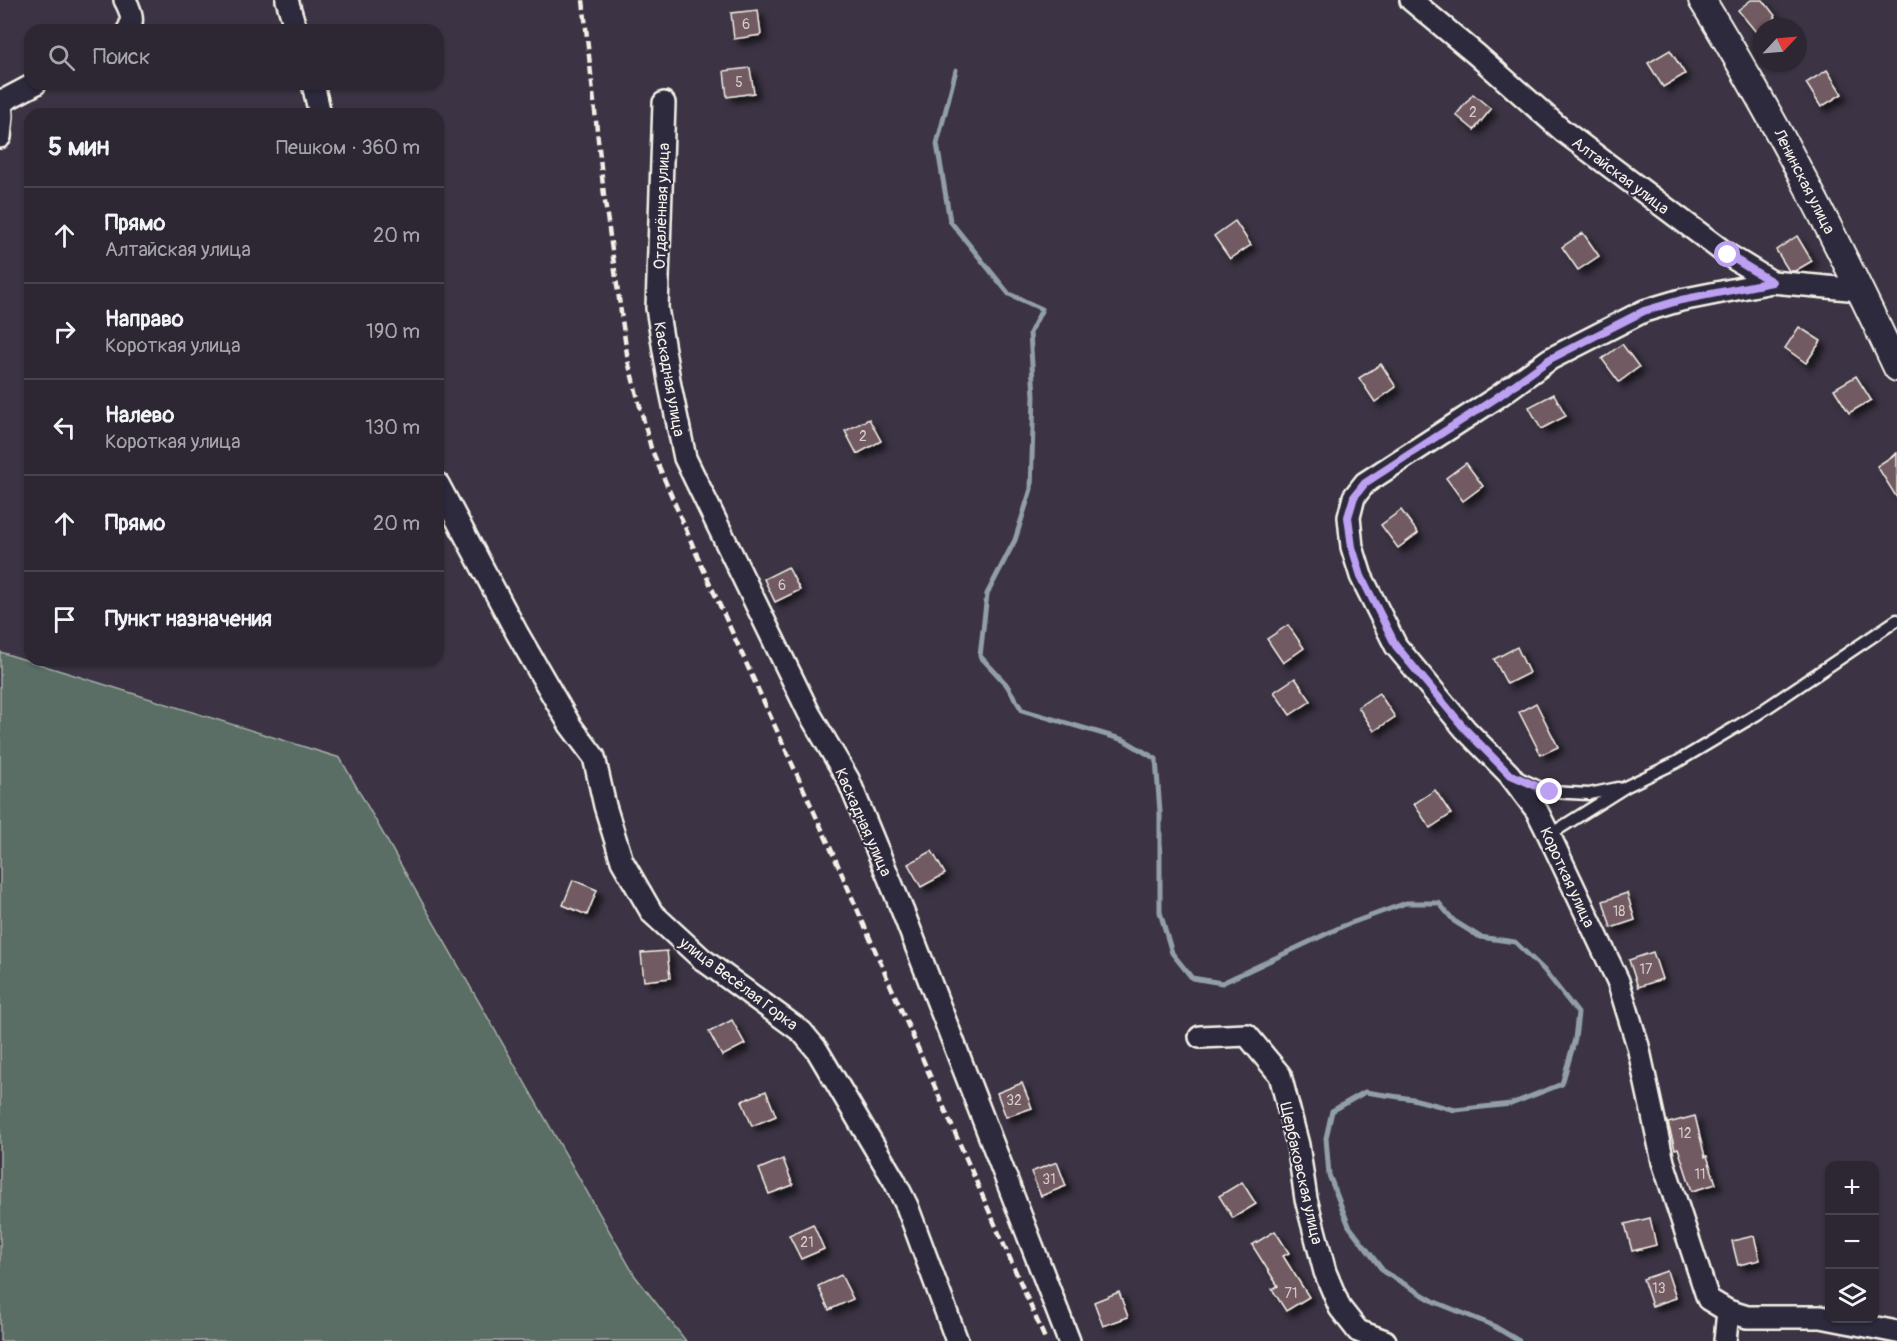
<!DOCTYPE html>
<html lang="ru">
<head>
<meta charset="utf-8">
<style>
  :root { --surface:#2d2733; --page:#39333f; --text:#f1f3f6; --muted:#a7a5ac; --line:#48444e }
  body { margin:0; font-family:Pangolin,sans-serif; background:var(--page); color:var(--text) }
  .controls { position:absolute; right:18px; bottom:18px; display:grid; overflow:hidden; border-radius:12px; box-shadow:0 2px 4px #0004 }
  .controls button { width:54px; height:54px; display:grid; place-items:center; padding:0; border:0; border-bottom:2px solid var(--line); background:var(--surface); color:var(--text); font:30px sans-serif }
  .compass { position:absolute; left:1753px; top:18px; width:54px; height:54px; border-radius:50%; background:var(--surface); box-shadow:0 2px 4px #0004; rotate:64deg }
  .stop { position:absolute; width:18px; height:18px; margin:-14px; border:4px solid #bca0f2; border-radius:50%; background:#fff }
  .stop.end { background:#bca0f2; border-color:#fff; box-shadow:0 2px 6px #0008 }
  .list { margin:0; padding:0; list-style:none }
  h2 { display:flex; justify-content:space-between; align-items:center; height:78px; margin:0; padding:0 24px; font-size:26px }
  h2 small { font-size:20px; font-weight:400; color:var(--muted) }
  .list li { display:grid; grid-template-columns:39px 1fr auto; gap:18px; align-items:center; box-sizing:border-box; height:96px; padding:0 24px; border-top:2px solid var(--line) }
  .list b { display:block; font-size:22px; white-space:nowrap }
  .list p { margin:0; font-size:20px; white-space:nowrap; color:var(--muted) }
  .list em { font-size:20px; font-style:normal; color:var(--muted) }
  .icon { flex:none; width:33px; height:33px; fill:none; stroke:currentColor; stroke-width:2; stroke-linecap:round; stroke-linejoin:round }
  .map { position:relative; flex:none; width:1897px; height:1341px; overflow:hidden }
  .search { position:absolute; background:var(--surface); box-shadow:0 2px 4px #0004; left:24px; top:24px; width:420px; height:66px; display:flex; align-items:center; gap:15px; box-sizing:border-box; padding:0 21px; border-radius:18px; color:var(--muted); font-size:22px }
  .panel { position:absolute; background:var(--surface); box-shadow:0 2px 4px #0004; left:24px; top:108px; width:420px; height:558px; border-radius:18px }
  .map>svg:first-child { display:block }
  .green { fill:#5a6e66; stroke:#a7b0a7; stroke-width:1.5 }
  .lines { fill:none; stroke-linecap:round; stroke-linejoin:round }
  .stream { stroke:#929fa7; stroke-width:5 }
  .building { fill:#715a62; stroke:#f4f1e8; stroke-width:1.5; filter:url(#shadow) }
  .service-casing { stroke:#f4f1e8; stroke-width:15 }
  .minor-casing { stroke:#f4f1e8; stroke-width:26 }
  .tertiary-casing { stroke:#f4f1e8; stroke-width:30 }
  .service { stroke:#2f2a3d; stroke-width:10 }
  .minor { stroke:#2f2a3d; stroke-width:21 }
  .tertiary { stroke:#2f2a3d; stroke-width:26 }
  .rail { stroke:#f4f1e8; stroke-width:4.5; stroke-dasharray:9 4.5; stroke-linecap:butt }
  .route { stroke:#bca0f2; stroke-width:8 }
  .labels { text-anchor:middle; stroke-width:4.5; stroke-linejoin:round; paint-order:stroke }
  .number-label { font-size:14px; fill:#d3cbc6 }
  .street-label { font-size:16px; fill:#f4f1e8; stroke:#2f2a3d }
</style>
</head>
<body>
<div class="map">
<svg width="1897" height="1341" viewBox="0 0 1897 1341">
  <defs>
    <filter id="shadow"><feDropShadow dx="5.5" dy="5.5" stdDeviation="3" flood-color="#0009"/></filter>
  </defs>
  <rect width="100%" height="100%" fill="#3c3444"/>
  <filter id="ink" filterUnits="userSpaceOnUse"><feTurbulence type="fractalNoise" baseFrequency=".0167" numOctaves="2"/><feDisplacementMap in="SourceGraphic" scale="12" xChannelSelector="R" yChannelSelector="G"/><feConvolveMatrix kernelMatrix="1 2 1 2 8 2 1 2 1" color-interpolation-filters="sRGB"/></filter>
  <g filter="url(#ink)">
    <polygon class="green" points="0,652 340,758 635,1276 686,1341 0,1341"/>
    <g class="lines">
      <polyline class="stream" points="956,70 937,144 950,221 1009,294 1042,309 1030,333 1034,396 1031,489 1015,540 987,594 980,656 1006,684 1022,710 1124,740 1156,759 1160,812 1160,912 1172,953 1192,978 1222,983 1343,926 1406,903 1439,903 1454,921 1480,937 1515,942 1544,970 1578,1013 1575,1039 1562,1084 1511,1104 1455,1110 1413,1099 1365,1092 1332,1111 1326,1138 1329,1175 1349,1226 1384,1272 1435,1302 1492,1325 1519,1341"/>
    </g>
    <g class="building">
      <polygon points="1751,0 1763,0 1776,17 1756,32 1738,10"/>
      <polygon points="758,10 761,35 734,39 731,13"/>
      <polygon points="1670,50 1685,74 1663,87 1648,63"/>
      <polygon points="750,68 754,93 727,97 724,71"/>
      <polygon points="1827,70 1842,94 1821,107 1806,83"/>
      <polygon points="1473,94 1491,109 1474,130 1456,115"/>
      <polygon points="1235,221 1251,245 1230,259 1214,236"/>
      <polygon points="1583,233 1599,256 1578,270 1562,247"/>
      <polygon points="1797,236 1812,261 1795,271 1789,271 1776,250"/>
      <polygon points="1799,327 1821,341 1806,363 1785,348"/>
      <polygon points="1622,344 1639,367 1619,382 1602,359"/>
      <polygon points="1381,364 1396,387 1375,402 1359,378"/>
      <polygon points="1856,376 1871,400 1849,413 1834,389"/>
      <polygon points="1554,394 1566,416 1541,429 1529,407"/>
      <polygon points="869,419 881,441 857,454 845,431"/>
      <polygon points="1897,453 1897,498 1877,466"/>
      <polygon points="1466,463 1483,486 1463,501 1446,478"/>
      <polygon points="1401,510 1418,533 1398,548 1381,525"/>
      <polygon points="788,567 800,590 775,602 764,579"/>
      <polygon points="1288,625 1304,648 1283,663 1267,639"/>
      <polygon points="1517,647 1529,673 1507,684 1494,659"/>
      <polygon points="1295,678 1311,701 1290,715 1274,692"/>
      <polygon points="1379,693 1395,717 1374,731 1358,707"/>
      <polygon points="1536,703 1558,747 1541,755 1519,712"/>
      <polygon points="1435,790 1451,814 1430,828 1414,804"/>
      <polygon points="932,851 945,874 921,887 908,864"/>
      <polygon points="573,880 597,890 587,915 563,905"/>
      <polygon points="1627,893 1635,920 1611,928 1603,901"/>
      <polygon points="667,951 670,978 644,981 641,953"/>
      <polygon points="1653,952 1662,979 1638,987 1629,960"/>
      <polygon points="732,1020 745,1044 722,1056 709,1032"/>
      <polygon points="1022,1083 1032,1108 1006,1117 997,1093"/>
      <polygon points="766,1091 776,1116 752,1126 742,1101"/>
      <polygon points="1695,1116 1705,1157 1707,1156 1716,1184 1692,1191 1678,1148 1675,1149 1668,1123"/>
      <polygon points="783,1159 793,1185 769,1194 759,1169"/>
      <polygon points="1057,1162 1066,1186 1041,1196 1031,1172"/>
      <polygon points="1242,1182 1256,1204 1233,1218 1219,1196"/>
      <polygon points="1650,1218 1656,1245 1632,1251 1625,1224"/>
      <polygon points="813,1224 824,1249 801,1259 789,1235"/>
      <polygon points="1275,1231 1289,1253 1283,1256 1309,1297 1286,1311 1272,1289 1278,1286 1252,1245"/>
      <polygon points="1754,1236 1760,1260 1738,1265 1732,1241"/>
      <polygon points="1667,1271 1676,1298 1652,1306 1643,1279"/>
      <polygon points="841,1275 853,1299 829,1310 818,1286"/>
      <polygon points="1119,1292 1128,1317 1103,1326 1094,1302"/>
    </g>
    <g class="lines">
      <g class="service-casing">
        <g id="service">
          <polyline points="1517,777 1550,792 1589,794 1618,788"/>
          <polyline points="1549,835 1627,786 1677,762 1756,715 1897,620"/>
        </g>
      </g>
      <g class="minor-casing">
        <g id="minor">
          <path d="M125,0C130,9 135,21 128,30"/>
          <polyline points="287,0 296,30"/>
          <polyline points="1411,0 1477,55 1563,131 1728,255 1772,282 1860,290"/>
          <polyline points="313,84 320,114"/>
          <polyline points="0,100 1,102 35,84"/>
          <polyline points="664,103 657,308 670,386 685,458 809,713 848,779 903,912 1069,1341"/>
          <polyline points="0,137 2,116 1,102"/>
          <polyline points="1772,282 1681,300 1644,311 1550,359 1496,398 1365,483 1354,497 1349,517 1352,547 1361,576 1396,646 1465,729 1509,774 1537,811 1549,835 1618,981 1638,1046 1663,1162 1708,1299 1728,1311 1747,1317 1821,1317 1897,1332"/>
          <polyline points="438,484 517,633 570,725 594,757 605,806 622,861 652,913 702,959 802,1032 817,1050 894,1180 907,1206 957,1341"/>
          <polyline points="1200,1037 1247,1035 1280,1075 1298,1145 1306,1199 1325,1272 1340,1308 1358,1331 1385,1341"/>
          <polyline points="1725,1341 1728,1311"/>
        </g>
      </g>
      <g class="tertiary-casing">
        <path id="tertiary" d="M1702,0C1775,118 1838,242 1897,368"/>
      </g>
      <use href="#service" class="service"/>
      <use href="#minor" class="minor"/>
      <use href="#tertiary" class="tertiary"/>
      <polyline class="rail" points="583,0 604,195 628,361 651,448 696,553 830,847 1046,1341"/>
    </g>
  </g>
  <g class="lines" filter="url(#ink)">
    <polyline class="route" points="1550,792 1509,774 1465,729 1396,646 1361,576 1352,547 1348,517 1354,497 1365,483 1496,398 1550,359 1644,311 1681,300 1772,282 1728,255"/>
  </g>
  <g class="labels">
    <g class="number-label">
      <text x="746" y="29">6</text>
      <text x="739" y="87">5</text>
      <text x="1473" y="117">2</text>
      <text x="863" y="441">2</text>
      <text x="782" y="590">6</text>
      <text x="1619" y="916">18</text>
      <text x="1646" y="974">17</text>
      <text x="1014" y="1105">32</text>
      <text x="1685" y="1138">12</text>
      <text x="1700" y="1179">11</text>
      <text x="1049" y="1184">31</text>
      <text x="807" y="1247">21</text>
      <text x="1659" y="1293">13</text>
      <text x="1291" y="1298">71</text>
    </g>
    <g class="street-label">
      <text transform="translate(1621 175) rotate(37)" y="6">Алтайская улица</text>
      <text transform="translate(1805 181) rotate(63)" y="6">Ленинская улица</text>
      <text transform="translate(661 206) rotate(-88)" y="6">Отдалённая улица</text>
      <text transform="translate(670 379) rotate(80)" y="6">Каскадная улица</text>
      <text transform="translate(864 822) rotate(66)" y="6">Каскадная улица</text>
      <text transform="translate(1568 877) rotate(65)" y="6">Короткая улица</text>
      <text transform="translate(739 983) rotate(37)" y="6">улица Весёлая Горка</text>
      <text transform="translate(1302 1173) rotate(77)" y="6">Щербаковская улица</text>
    </g>
  </g>
</svg>
<div class="controls">
<button>+</button>
<button>−</button>
<button><svg class="icon" aria-label="layers" viewBox="0 0 24 24"><path d="M12 4l9 5-9 5-9-5zM3 14l9 5 9-5"/></svg></button>
</div>
<svg class="compass" viewBox="-18 -18 36 36"><path d="M0-13l5 13h-10z" fill="#e53935"/><path d="M0 13l5-13h-10z" fill="#a7a5ac"/></svg>
<div class="stop" style="left:1728px;top:255px"></div>
<div class="stop end" style="left:1550px;top:792px"></div>
<div class="search"><svg class="icon" aria-label="search" viewBox="0 0 24 24"><circle cx="10" cy="10" r="6"/><path d="M15 15l6 6"/></svg>Поиск</div>
<section class="panel">
<h2>5 мин<small>Пешком · 360 m</small></h2>
<ul class="list">
<li><svg class="icon" aria-label="ahead" viewBox="0 0 24 24"><path d="M12 20V5M6 11l6-6 6 6"/></svg><div><b>Прямо</b><p>Алтайская улица</p></div><em>20 m</em></li>
<li><svg class="icon" aria-label="right" viewBox="0 0 24 24"><path d="M7 20v-9h11M14 6l5 5-5 5"/></svg><div><b>Направо</b><p>Короткая улица</p></div><em>190 m</em></li>
<li><svg class="icon" aria-label="left" viewBox="0 0 24 24"><path d="M17 20v-9H6M10 6l-5 5 5 5"/></svg><div><b>Налево</b><p>Короткая улица</p></div><em>130 m</em></li>
<li><svg class="icon" aria-label="ahead" viewBox="0 0 24 24"><path d="M12 20V5M6 11l6-6 6 6"/></svg><div><b>Прямо</b></div><em>20 m</em></li>
<li><svg class="icon" aria-label="arrive" viewBox="0 0 24 24"><path d="M6 21V4h12l-3 4 3 4H6"/></svg><div><b>Пункт назначения</b></div></li>
</ul>
</section>
</div>
</body>
</html>
